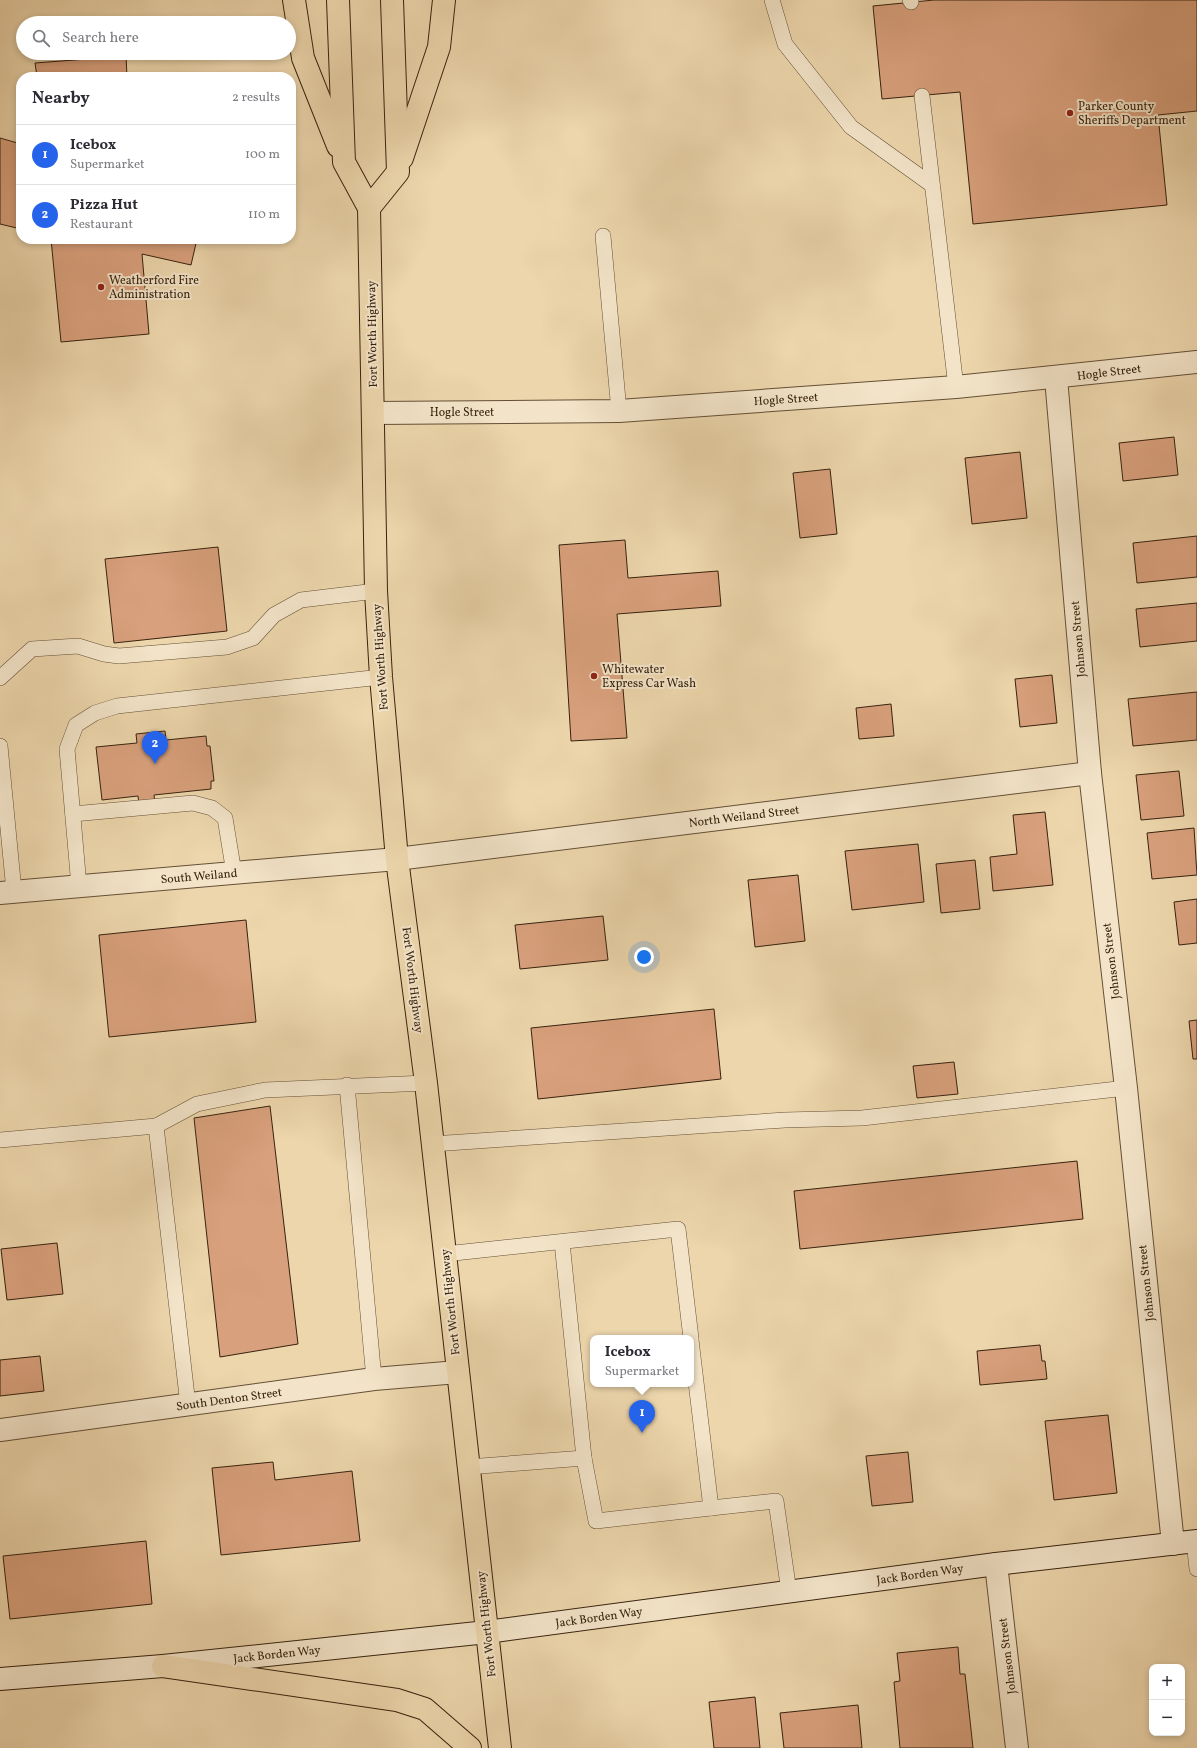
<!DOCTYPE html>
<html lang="en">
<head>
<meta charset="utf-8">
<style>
  :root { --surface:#fff; --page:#f2f2f3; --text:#2b2b33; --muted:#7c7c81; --line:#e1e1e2; --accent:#2563eb }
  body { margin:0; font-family:Vollkorn,serif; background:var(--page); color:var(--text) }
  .controls { position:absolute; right:12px; bottom:12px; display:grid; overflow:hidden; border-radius:8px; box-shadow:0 2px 6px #0003 }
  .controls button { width:36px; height:36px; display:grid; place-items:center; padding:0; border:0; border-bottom:1px solid var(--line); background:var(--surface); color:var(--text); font:20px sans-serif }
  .you { position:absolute; left:644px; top:957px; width:14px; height:14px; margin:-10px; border:3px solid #fff; border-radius:50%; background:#1a73e8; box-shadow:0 0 0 6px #1a73e833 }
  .badge { display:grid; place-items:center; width:26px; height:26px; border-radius:50%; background:var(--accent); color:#fff; font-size:13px; font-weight:700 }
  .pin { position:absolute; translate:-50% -33px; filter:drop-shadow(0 1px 2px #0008) }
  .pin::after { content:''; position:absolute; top:21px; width:14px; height:12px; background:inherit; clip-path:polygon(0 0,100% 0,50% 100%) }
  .popup { position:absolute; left:590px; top:1335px; width:104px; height:52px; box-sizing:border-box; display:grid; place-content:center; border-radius:8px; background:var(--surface); filter:drop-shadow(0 1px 3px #0005); font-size:13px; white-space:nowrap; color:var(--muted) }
  .popup b { font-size:15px; color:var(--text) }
  .popup::after { content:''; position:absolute; left:50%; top:100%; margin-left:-8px; border:8px solid transparent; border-top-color:var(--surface) }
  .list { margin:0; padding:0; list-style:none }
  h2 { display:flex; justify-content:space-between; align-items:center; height:52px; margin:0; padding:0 16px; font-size:17px }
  h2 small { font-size:13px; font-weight:400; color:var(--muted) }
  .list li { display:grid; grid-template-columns:26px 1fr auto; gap:12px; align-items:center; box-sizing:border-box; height:60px; padding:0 16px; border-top:1px solid var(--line) }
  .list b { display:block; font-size:15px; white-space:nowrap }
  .list p { margin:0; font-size:13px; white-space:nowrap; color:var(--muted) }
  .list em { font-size:13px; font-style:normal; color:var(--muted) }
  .icon { flex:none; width:22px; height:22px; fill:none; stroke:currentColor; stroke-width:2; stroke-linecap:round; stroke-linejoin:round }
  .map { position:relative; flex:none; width:1197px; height:1748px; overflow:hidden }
  .search { position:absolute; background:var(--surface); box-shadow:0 2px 6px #0003; left:16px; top:16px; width:280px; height:44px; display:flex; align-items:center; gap:10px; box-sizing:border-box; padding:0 14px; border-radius:22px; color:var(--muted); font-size:15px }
  .panel { position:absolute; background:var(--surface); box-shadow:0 2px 6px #0003; left:16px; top:72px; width:280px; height:172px; border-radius:16px }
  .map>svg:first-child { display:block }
  .building { fill:#d8a07c; stroke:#37220e }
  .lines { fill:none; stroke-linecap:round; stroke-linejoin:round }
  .lane-casing { stroke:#644f36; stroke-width:16 }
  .street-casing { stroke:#644f36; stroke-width:24 }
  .secondary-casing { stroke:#37220e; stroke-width:24 }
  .primary-casing { stroke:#37220e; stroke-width:24 }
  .lane { stroke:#f3e4c9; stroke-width:15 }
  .street { stroke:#f3e4c9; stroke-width:22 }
  .secondary { stroke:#f3e4c9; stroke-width:22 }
  .primary { stroke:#edd6ac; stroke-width:22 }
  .poi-dot { fill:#8f2418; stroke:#f3e4c9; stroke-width:1.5 }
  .labels { text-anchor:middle; stroke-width:4; stroke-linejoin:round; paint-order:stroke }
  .poi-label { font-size:12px; fill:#37220e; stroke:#f3e4c9; text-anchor:start }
  .street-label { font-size:12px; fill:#37220e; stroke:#f3e4c9 }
</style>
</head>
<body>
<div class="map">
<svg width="1197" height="1748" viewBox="0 0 1197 1748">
  <rect width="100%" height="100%" fill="#edd6ac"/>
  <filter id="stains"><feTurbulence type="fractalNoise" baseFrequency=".005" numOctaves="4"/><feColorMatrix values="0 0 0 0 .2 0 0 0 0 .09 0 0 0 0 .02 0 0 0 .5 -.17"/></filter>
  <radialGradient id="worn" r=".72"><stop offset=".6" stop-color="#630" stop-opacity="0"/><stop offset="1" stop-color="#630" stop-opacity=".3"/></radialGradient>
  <g class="building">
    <polygon points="934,0 1197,0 1197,111 1158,115 1167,205 973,224 960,92 882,99 873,6"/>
    <polygon points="126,56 127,77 37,77 35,63"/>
    <polygon points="0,138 21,144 21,229 0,224"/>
    <polygon points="51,239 197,239 191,265 142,254 149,334 61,342"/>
    <polygon points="1174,437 1178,475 1123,481 1119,443"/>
    <polygon points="1020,452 1027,518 972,524 965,458"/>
    <polygon points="830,469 837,534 800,538 793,473"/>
    <polygon points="1197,536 1197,577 1137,583 1133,543"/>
    <polygon points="625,540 628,578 718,571 721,606 617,614 627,738 571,741 559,545"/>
    <polygon points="218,547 227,631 114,643 105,559"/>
    <polygon points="1197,603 1197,641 1140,647 1136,609"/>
    <polygon points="1052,675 1057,723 1020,727 1015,679"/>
    <polygon points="1197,692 1197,740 1133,746 1128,699"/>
    <polygon points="891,704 894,736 859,739 856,708"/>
    <polygon points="165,731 166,740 206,736 207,746 210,746 214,781 211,781 211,789 154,795 155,804 139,805 138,796 102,800 96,747 137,743 136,734"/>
    <polygon points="1179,771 1184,816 1141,820 1136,775"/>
    <polygon points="1045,812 1053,885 993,891 990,857 1017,854 1013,815"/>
    <polygon points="1194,828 1197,875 1152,879 1147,833"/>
    <polygon points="918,844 924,902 852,910 845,851"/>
    <polygon points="975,860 980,909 941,913 936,864"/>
    <polygon points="798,875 805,941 755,947 748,880"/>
    <polygon points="1197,899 1197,943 1179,945 1174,902"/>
    <polygon points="603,916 608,960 520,969 515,925"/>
    <polygon points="246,920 256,1022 109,1037 99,935"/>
    <polygon points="714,1009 721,1079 538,1099 531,1028"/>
    <polygon points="1197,1020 1197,1059 1193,1059 1189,1021"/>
    <polygon points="954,1062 958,1094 917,1098 913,1066"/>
    <polygon points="270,1106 298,1344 220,1357 194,1118"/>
    <polygon points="1077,1161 1083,1219 800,1249 794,1191"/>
    <polygon points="57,1243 63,1294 7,1300 1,1249"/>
    <polygon points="1040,1345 1042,1361 1045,1361 1047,1379 980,1385 977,1351"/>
    <polygon points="40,1356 44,1391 0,1396 0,1360"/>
    <polygon points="1108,1415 1117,1493 1054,1500 1045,1421"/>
    <polygon points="908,1452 913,1502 872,1506 866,1456"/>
    <polygon points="273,1462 275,1480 352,1471 360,1541 221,1555 212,1468"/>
    <polygon points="146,1541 152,1604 10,1619 3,1556"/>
    <polygon points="958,1647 960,1674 965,1674 973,1748 900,1748 894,1682 900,1681 897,1653"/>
    <polygon points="755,1697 760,1748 714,1748 709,1702"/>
    <polygon points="858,1705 862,1748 784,1748 780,1713"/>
  </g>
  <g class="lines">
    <g class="lane-casing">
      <g id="lane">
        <polyline points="772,0 785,44 851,127 932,185"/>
        <polyline points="910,0 911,2"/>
        <polyline points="922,96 956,387"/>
        <polyline points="603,236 619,411"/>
        <polyline points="0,678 32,649 78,646 104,654 119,656 227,647 253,638 274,615 301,600 376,591"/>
        <polyline points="0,746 14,891"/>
        <polyline points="73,814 193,803 212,808 225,818 234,873"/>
        <polyline points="79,886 67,749 76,725 95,713 117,706 381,677"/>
        <polyline points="347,1085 374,1379"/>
        <polyline points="156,1126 197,1104 265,1090 426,1083"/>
        <polyline points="0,1140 156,1126 188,1405"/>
        <polyline points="432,1144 785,1120 862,1118 1126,1088"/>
        <polyline points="562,1242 584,1458"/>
        <polyline points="445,1254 678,1229 691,1338"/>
        <polyline points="691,1340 711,1508 776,1501 789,1592"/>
        <polyline points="468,1467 584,1458 596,1521 711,1508"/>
        <polyline points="1194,1541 1197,1569"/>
      </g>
    </g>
    <g class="street-casing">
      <g id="street">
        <polyline points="1056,378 1090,773 1126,1088 1173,1544"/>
        <polyline points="373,413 619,411 956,387 1197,362"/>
        <polyline points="0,893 397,859 1090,773"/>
        <polyline points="0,1430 374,1379 458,1372"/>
        <polyline points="996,1564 1017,1748"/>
      </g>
    </g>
    <g class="secondary-casing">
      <polyline id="secondary" points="0,1679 163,1666 487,1632 996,1564 1197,1541"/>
    </g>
    <g class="primary-casing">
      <g id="primary">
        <polyline points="294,0 303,58 338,146"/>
        <polyline points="338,0 344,162 369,208 376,591 381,677 397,859 426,1083 500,1748"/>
        <polyline points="402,158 439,47 444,0"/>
        <polyline points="369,208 398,172 392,0"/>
        <polyline points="163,1666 397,1700 425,1709 470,1748"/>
      </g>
    </g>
    <use href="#lane" class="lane"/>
    <use href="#street" class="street"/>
    <use href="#secondary" class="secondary"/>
    <use href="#primary" class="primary"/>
  </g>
  <g class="poi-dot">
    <circle cx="1070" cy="113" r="4"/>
    <circle cx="101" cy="287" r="4"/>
    <circle cx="594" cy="676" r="4"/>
  </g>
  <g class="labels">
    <g class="poi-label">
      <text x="1078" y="110">Parker County<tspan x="1078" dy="14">Sheriffs Department</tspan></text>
      <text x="109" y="284">Weatherford Fire<tspan x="109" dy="14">Administration</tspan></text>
      <text x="602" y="673">Whitewater<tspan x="602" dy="14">Express Car Wash</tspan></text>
    </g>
    <g class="street-label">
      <text transform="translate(372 334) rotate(-91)" y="4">Fort Worth Highway</text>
      <text transform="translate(1109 372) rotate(-7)" y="4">Hogle Street</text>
      <text transform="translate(786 399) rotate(-4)" y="4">Hogle Street</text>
      <text x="462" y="416">Hogle Street</text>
      <text transform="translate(1078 639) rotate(-95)" y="4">Johnson Street</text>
      <text transform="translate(380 657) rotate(-94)" y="4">Fort Worth Highway</text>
      <text transform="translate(744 816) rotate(-7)" y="4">North Weiland Street</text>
      <text transform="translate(199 876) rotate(-5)" y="4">South Weiland</text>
      <text transform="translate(1111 961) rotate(-97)" y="4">Johnson Street</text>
      <text transform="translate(413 980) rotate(83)" y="4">Fort Worth Highway</text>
      <text transform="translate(1146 1283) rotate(-96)" y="4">Johnson Street</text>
      <text transform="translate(450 1302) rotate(-96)" y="4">Fort Worth Highway</text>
      <text transform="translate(229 1399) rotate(-8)" y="4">South Denton Street</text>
      <text transform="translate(920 1574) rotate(-8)" y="4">Jack Borden Way</text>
      <text transform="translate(599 1617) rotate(-8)" y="4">Jack Borden Way</text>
      <text transform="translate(486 1624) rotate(-96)" y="4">Fort Worth Highway</text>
      <text transform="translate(277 1654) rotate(-6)" y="4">Jack Borden Way</text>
      <text transform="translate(1007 1656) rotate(-97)" y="4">Johnson Street</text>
    </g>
  </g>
  <rect width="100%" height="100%" filter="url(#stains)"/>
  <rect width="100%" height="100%" fill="url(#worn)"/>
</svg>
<div class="controls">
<button>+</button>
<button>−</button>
</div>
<div class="you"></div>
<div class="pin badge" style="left:642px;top:1433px">1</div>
<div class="popup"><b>Icebox</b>Supermarket</div>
<div class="pin badge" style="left:155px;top:764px">2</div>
<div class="search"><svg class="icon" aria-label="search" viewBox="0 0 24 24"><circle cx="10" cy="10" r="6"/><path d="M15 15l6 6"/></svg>Search here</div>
<section class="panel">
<h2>Nearby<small>2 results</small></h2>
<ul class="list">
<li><span class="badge">1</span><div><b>Icebox</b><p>Supermarket</p></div><em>100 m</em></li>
<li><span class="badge">2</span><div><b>Pizza Hut</b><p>Restaurant</p></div><em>110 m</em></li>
</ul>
</section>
</div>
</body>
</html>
